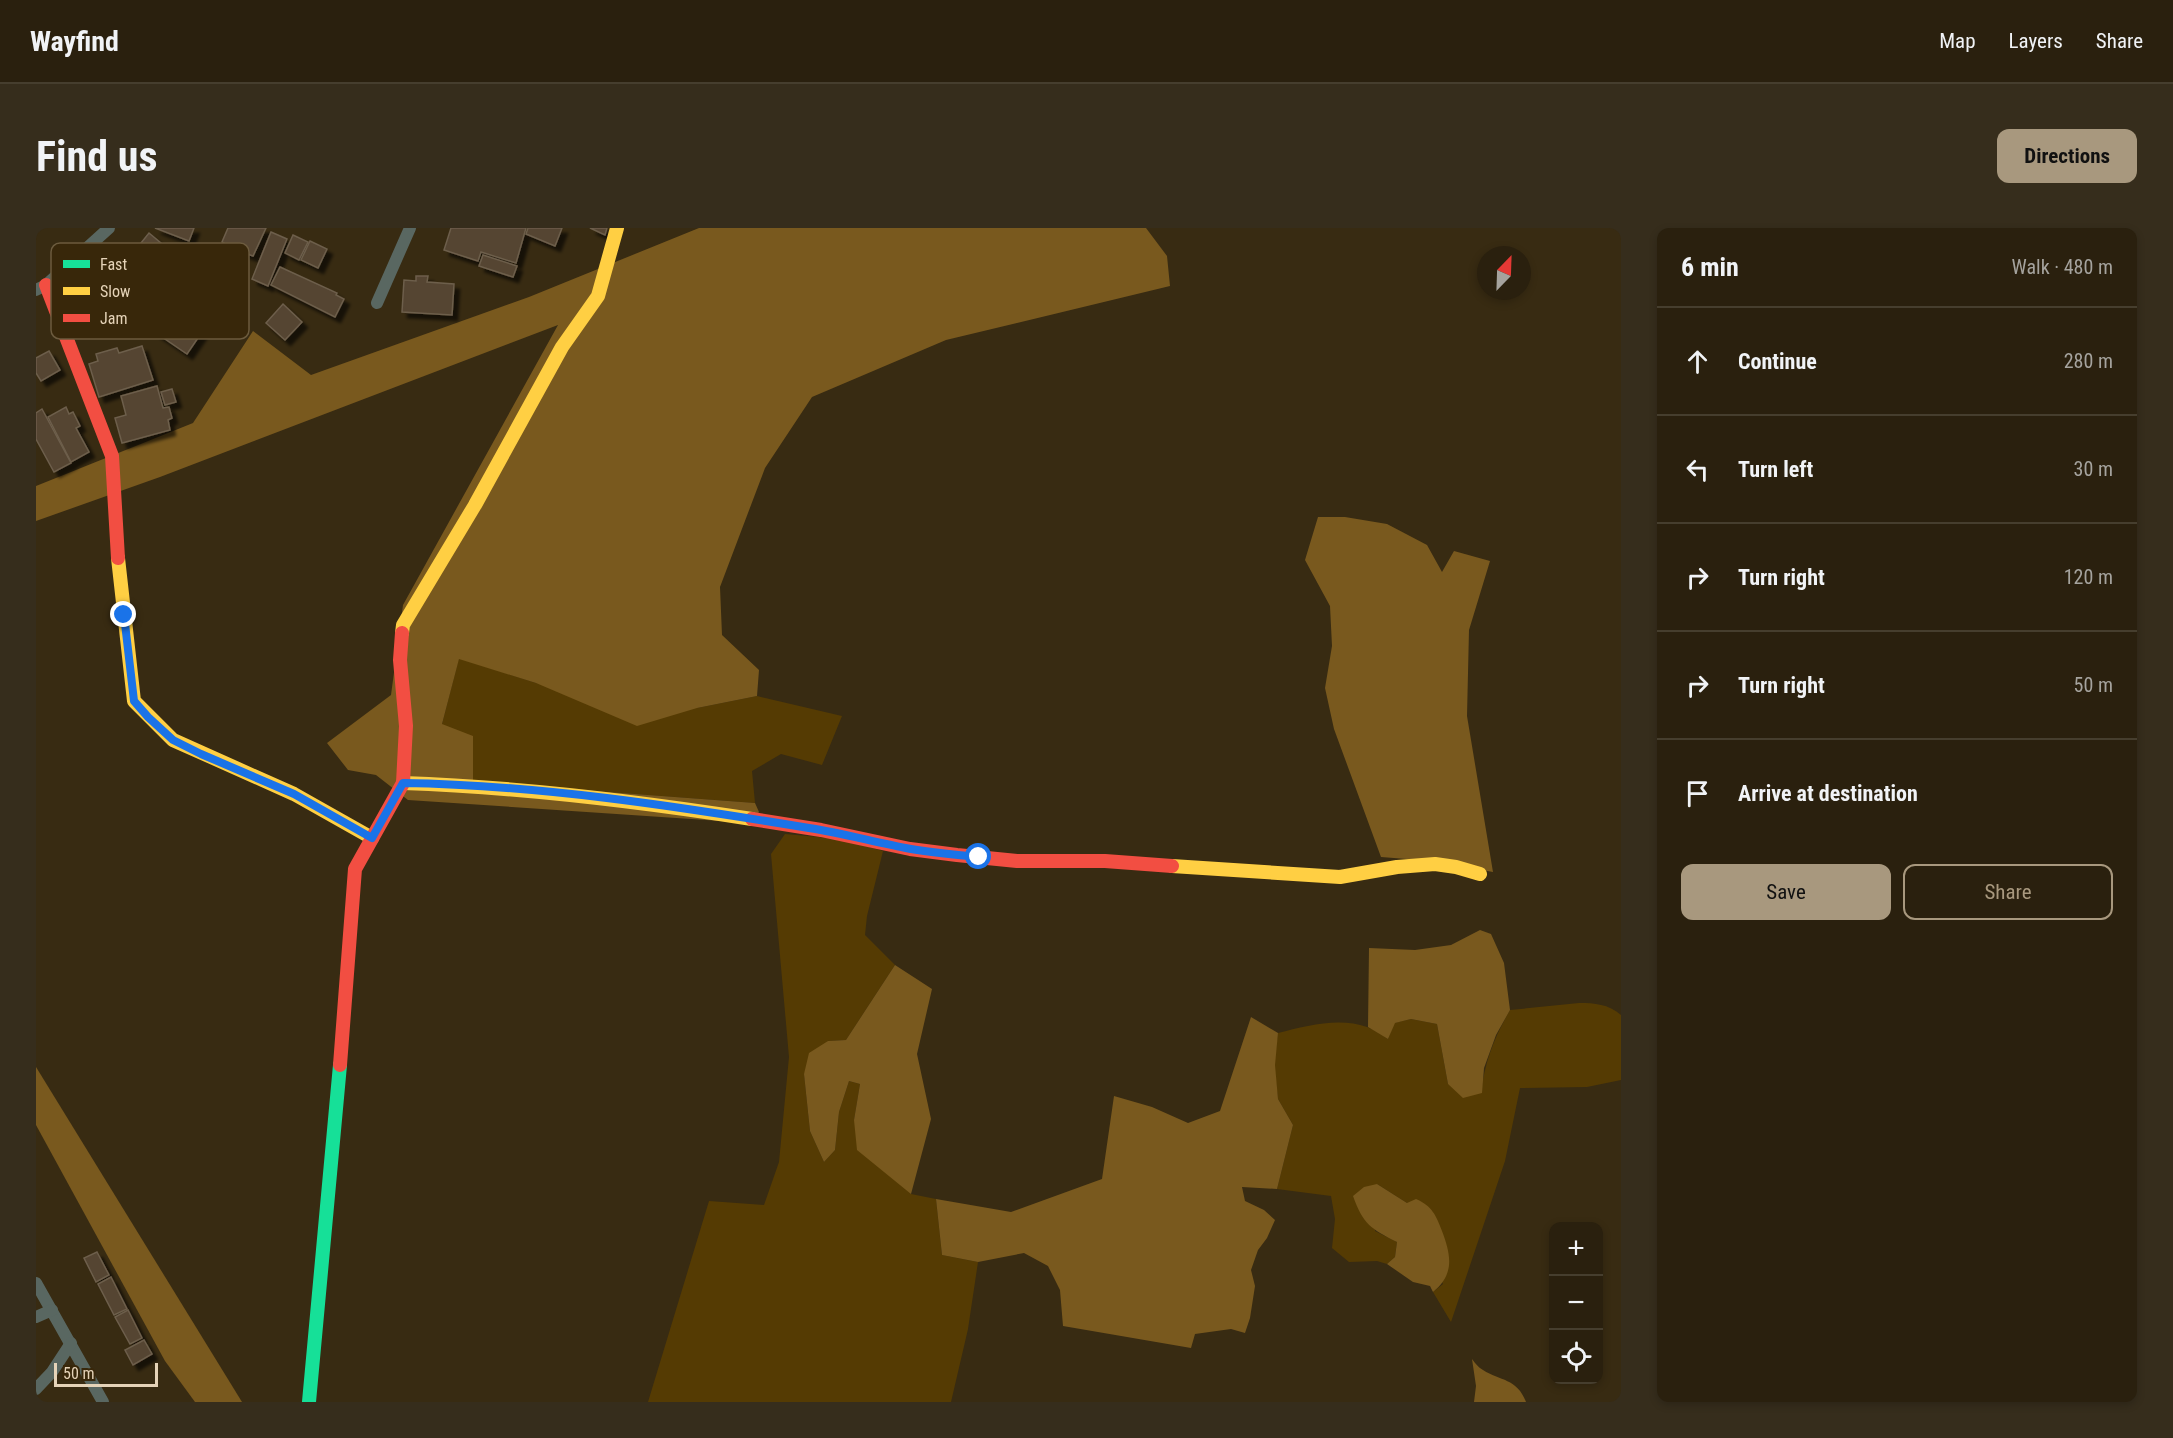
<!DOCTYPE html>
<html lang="en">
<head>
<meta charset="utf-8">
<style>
  :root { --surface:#2a200e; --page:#362d1c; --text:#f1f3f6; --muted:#a5a39e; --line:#463e2e; --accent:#a8987e }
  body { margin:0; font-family:"Roboto Condensed",sans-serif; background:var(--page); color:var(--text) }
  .controls { position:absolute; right:18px; bottom:18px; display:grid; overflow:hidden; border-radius:12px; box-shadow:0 3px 9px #0003 }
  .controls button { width:54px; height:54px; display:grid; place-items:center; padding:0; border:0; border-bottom:2px solid var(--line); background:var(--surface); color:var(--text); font:30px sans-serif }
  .compass { position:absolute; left:1441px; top:18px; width:54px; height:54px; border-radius:50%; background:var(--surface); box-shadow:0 3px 9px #0003; rotate:23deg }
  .scale { position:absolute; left:18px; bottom:15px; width:104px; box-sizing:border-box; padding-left:6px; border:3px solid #e5d3b8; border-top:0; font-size:16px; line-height:21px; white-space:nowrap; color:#e5d3b8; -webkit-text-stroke:4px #38270a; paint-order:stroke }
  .stop { position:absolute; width:18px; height:18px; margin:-14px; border:4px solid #1a73e8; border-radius:50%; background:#fff }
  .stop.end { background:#1a73e8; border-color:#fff; box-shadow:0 2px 6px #0008 }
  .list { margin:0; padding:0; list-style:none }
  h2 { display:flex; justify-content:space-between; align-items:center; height:78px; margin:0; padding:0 24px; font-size:26px }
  h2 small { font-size:20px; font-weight:400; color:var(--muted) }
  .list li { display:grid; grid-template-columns:39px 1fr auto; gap:18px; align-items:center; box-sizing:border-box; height:108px; padding:0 24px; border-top:2px solid var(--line) }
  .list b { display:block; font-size:22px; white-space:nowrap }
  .list em { font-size:20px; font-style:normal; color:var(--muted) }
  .actions { display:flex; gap:12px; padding:18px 24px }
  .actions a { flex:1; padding:14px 0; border:2px solid var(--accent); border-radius:12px; text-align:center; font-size:21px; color:var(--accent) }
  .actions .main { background:var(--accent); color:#111 }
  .icon { flex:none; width:33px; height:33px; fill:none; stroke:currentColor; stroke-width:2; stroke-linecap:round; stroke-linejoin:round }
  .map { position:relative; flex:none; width:1585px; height:1174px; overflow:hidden; border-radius:12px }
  header { display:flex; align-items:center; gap:36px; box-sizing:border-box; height:84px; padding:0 30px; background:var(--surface); border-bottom:2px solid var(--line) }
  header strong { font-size:28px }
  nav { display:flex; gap:33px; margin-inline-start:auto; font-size:21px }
  .intro { display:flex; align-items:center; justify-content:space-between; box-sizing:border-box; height:144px; padding:0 36px }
  h1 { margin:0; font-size:42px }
  .button { padding:15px 27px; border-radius:12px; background:var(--accent); color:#111; font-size:21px; font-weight:700 }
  main { display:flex; gap:36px; padding:0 36px }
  aside { flex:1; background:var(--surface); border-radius:12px; box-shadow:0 3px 9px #0003 }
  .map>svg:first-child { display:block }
  .green { fill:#553b03 }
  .forest { fill:#79591e }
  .building { fill:#544532; stroke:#6d5e4b; stroke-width:1.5; filter:url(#shadow) }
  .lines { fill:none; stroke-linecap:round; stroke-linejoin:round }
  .street { stroke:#596761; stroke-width:12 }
  .fast { stroke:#16e098; stroke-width:14 }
  .slow { stroke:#ffcf43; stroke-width:14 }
  .jam { stroke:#f24e42; stroke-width:14 }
  .route { stroke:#1a73e8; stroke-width:8 }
  .key { fill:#38270a; stroke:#6c5b3e; stroke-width:1.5 }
  .key-label { font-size:16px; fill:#e5d3b8 }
</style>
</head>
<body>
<header>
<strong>Wayfind</strong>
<nav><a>Map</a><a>Layers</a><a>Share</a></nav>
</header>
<div class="intro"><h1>Find us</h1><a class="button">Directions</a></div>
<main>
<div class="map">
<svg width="1585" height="1174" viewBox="0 0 1585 1174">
  <defs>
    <filter id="shadow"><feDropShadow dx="5.5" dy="5.5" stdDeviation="1.5" flood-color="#0009"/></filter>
  </defs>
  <rect width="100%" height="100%" fill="#382b12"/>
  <g class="green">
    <polygon points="423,430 500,455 661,480 721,468 806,488 786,537 745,526 716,543 719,575 437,554 406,496"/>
    <polygon points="749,606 805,611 847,623 831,688 829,707 859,737 810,812 792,813 768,846 774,903 788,934 799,922 803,884 813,853 824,856 818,892 875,966 900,971 906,1027 942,1034 932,1101 915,1174 612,1174 673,973 728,977 743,934 753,829 735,626"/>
    <path d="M1543,775C1559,775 1572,776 1585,787V852L1551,859L1484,860L1469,933L1415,1094L1397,1064L1407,1056L1371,975L1341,956L1339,1003L1361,1014L1359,1029L1351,1036L1341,1033L1313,1034L1296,1020L1299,991L1295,968L1241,961L1257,897L1242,871L1238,837L1242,805C1270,798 1303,789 1331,799C1339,802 1346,807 1352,811L1358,795L1375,791L1401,796L1412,856L1445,865C1449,833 1458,810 1474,782Z"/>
  </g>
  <g class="forest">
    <polygon points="663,0 1110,0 1131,28 1134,58 910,112 776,169 729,240 684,359 686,407 723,442 721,468 661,480 601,498 500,455 423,431 406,496 437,508 437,554 719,575 723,584 715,595 372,572 340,547 312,542 291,515 355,467 367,377 522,97 124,249 0,293 0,258 157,195 217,103 275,147 493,69"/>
    <polygon points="1282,289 1309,289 1351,296 1391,317 1406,344 1418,323 1454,333 1433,402 1431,488 1457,644 1396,633 1345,629 1298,501 1289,460 1296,418 1294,378 1269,332"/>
    <polygon points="1444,702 1455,706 1468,735 1474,782 1460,807 1448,840 1446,865 1427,870 1412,856 1401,796 1375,791 1359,795 1352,811 1332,799 1333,720 1379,722 1415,717"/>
    <polygon points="859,737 896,761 881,826 895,891 875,966 821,922 818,892 824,856 813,853 803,884 799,922 788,934 774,903 768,846 773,825 792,813 810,812"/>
    <polygon points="1215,789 1242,805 1239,837 1242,871 1257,897 1241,961 1206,959 1209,973 1228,982 1239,992 1231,1010 1222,1022 1215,1042 1219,1058 1214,1090 1209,1105 1195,1101 1159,1106 1155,1120 1027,1098 1024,1062 1012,1038 988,1025 942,1034 906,1027 900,971 975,984 1066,951 1078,868 1116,879 1152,895 1184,883"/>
    <polygon points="0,839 206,1174 159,1174 129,1133 0,897"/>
    <path d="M1341,956L1371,975L1380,971C1396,978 1400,987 1406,1003C1415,1027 1419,1046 1397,1064L1394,1058L1377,1054L1351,1036L1359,1029L1361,1014C1335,1001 1327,996 1317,968L1328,959Z"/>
    <path d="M1436,1131C1439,1135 1443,1140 1447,1142C1464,1153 1481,1150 1490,1174H1438L1440,1158Z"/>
  </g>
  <g class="building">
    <polygon points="119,0 158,0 153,13"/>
    <polygon points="192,0 230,0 217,28 203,23 199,33 191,29 195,19 186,14"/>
    <polygon points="415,0 490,0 480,35 445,24 442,33 408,22"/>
    <polygon points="492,0 526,0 519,18 490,6"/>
    <polygon points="554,0 571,0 569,7"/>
    <polygon points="235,4 251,11 232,58 216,51"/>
    <polygon points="113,5 150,36 124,68 113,59 125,44 121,41 109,56 96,45 110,28 101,20"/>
    <polygon points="257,7 272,14 263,32 249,25"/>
    <polygon points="274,13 291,21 282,40 265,32"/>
    <polygon points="447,27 481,38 477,49 443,38"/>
    <polygon points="244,39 301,65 300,67 308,71 299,89 235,57"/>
    <polygon points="149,47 188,72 151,126 113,100"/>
    <polygon points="380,48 392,48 391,54 418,56 416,87 366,84 368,52 380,53"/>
    <polygon points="247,76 266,94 249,112 230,95"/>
    <polygon points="106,118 117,152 63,169 53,136 62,133 60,126 81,120 83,125"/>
    <polygon points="13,123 24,142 5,153 0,145 0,130"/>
    <polygon points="121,158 127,180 133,179 136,190 132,192 134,202 86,215 79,190 90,187 85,168"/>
    <polygon points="136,161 140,174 129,177 125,164"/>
    <polygon points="30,179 33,186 37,184 44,198 40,200 53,224 35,234 12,189"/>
    <polygon points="6,181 35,235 18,244 0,211 0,185"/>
    <polygon points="61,1024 73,1047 60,1054 48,1030"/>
    <polygon points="75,1049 91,1081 78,1087 62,1056"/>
    <polygon points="92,1082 106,1110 94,1116 79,1089"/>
    <polygon points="108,1112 116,1126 97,1137 89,1122"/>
  </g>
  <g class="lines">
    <g class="street">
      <polyline points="0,62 10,57 73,0"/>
      <polyline points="341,75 374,0"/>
      <polyline points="0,1055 67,1174"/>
      <polyline points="0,1089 16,1082"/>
      <polyline points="0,1161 16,1144 35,1115"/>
    </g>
    <polyline class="fast" points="273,1174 304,837"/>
    <g class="slow">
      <polyline points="82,330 98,473 137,512 258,566 336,610"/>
      <polyline points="366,405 367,397 439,277 526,119 562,68 581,0"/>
      <path d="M367,555C485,559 600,573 716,591"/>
      <polyline points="1136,638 1304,649 1361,639 1399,636 1420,639 1444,646"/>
    </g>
    <g class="jam">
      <polyline points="10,57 76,228 82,330"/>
      <polyline points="716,591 785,602 874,621 921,627 981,633 1069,633 1136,638"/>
      <polyline points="304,837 319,641 367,555 370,498 364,432 366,405"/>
    </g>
  </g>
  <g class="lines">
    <path class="route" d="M88,387L98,473L112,489L137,512L165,526L258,566L336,610L367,555C503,557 639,578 773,600C807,605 841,615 875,621C898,625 920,627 943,629"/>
  </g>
  <rect x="15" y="15" width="198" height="96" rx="9" class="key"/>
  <rect x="27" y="32" width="27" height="8" fill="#16e098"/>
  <rect x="27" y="59" width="27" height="8" fill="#ffcf43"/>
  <rect x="27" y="86" width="27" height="8" fill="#f24e42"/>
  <g class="key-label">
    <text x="64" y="42">Fast</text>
    <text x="64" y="69">Slow</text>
    <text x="64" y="96">Jam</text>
  </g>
</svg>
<div class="controls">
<button>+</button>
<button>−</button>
<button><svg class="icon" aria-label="locate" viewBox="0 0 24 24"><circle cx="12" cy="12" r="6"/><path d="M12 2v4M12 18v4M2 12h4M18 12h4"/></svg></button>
</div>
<svg class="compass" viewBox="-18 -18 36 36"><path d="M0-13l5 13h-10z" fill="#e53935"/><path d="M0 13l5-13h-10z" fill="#a5a39e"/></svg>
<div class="scale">50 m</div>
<div class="stop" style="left:943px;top:629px"></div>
<div class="stop end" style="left:88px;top:387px"></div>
</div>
<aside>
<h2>6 min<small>Walk · 480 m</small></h2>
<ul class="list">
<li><svg class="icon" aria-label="ahead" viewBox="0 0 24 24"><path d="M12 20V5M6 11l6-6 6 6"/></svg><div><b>Continue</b></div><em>280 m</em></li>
<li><svg class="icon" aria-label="left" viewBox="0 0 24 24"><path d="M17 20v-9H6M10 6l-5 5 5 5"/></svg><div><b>Turn left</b></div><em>30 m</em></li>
<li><svg class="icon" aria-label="right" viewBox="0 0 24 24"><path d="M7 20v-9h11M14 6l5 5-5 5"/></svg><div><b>Turn right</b></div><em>120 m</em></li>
<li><svg class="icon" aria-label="right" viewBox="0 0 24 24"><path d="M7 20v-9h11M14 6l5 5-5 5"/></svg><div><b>Turn right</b></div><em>50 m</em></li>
<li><svg class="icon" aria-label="arrive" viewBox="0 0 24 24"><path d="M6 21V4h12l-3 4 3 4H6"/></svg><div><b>Arrive at destination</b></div></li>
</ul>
<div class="actions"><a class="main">Save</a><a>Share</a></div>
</aside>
</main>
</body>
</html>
